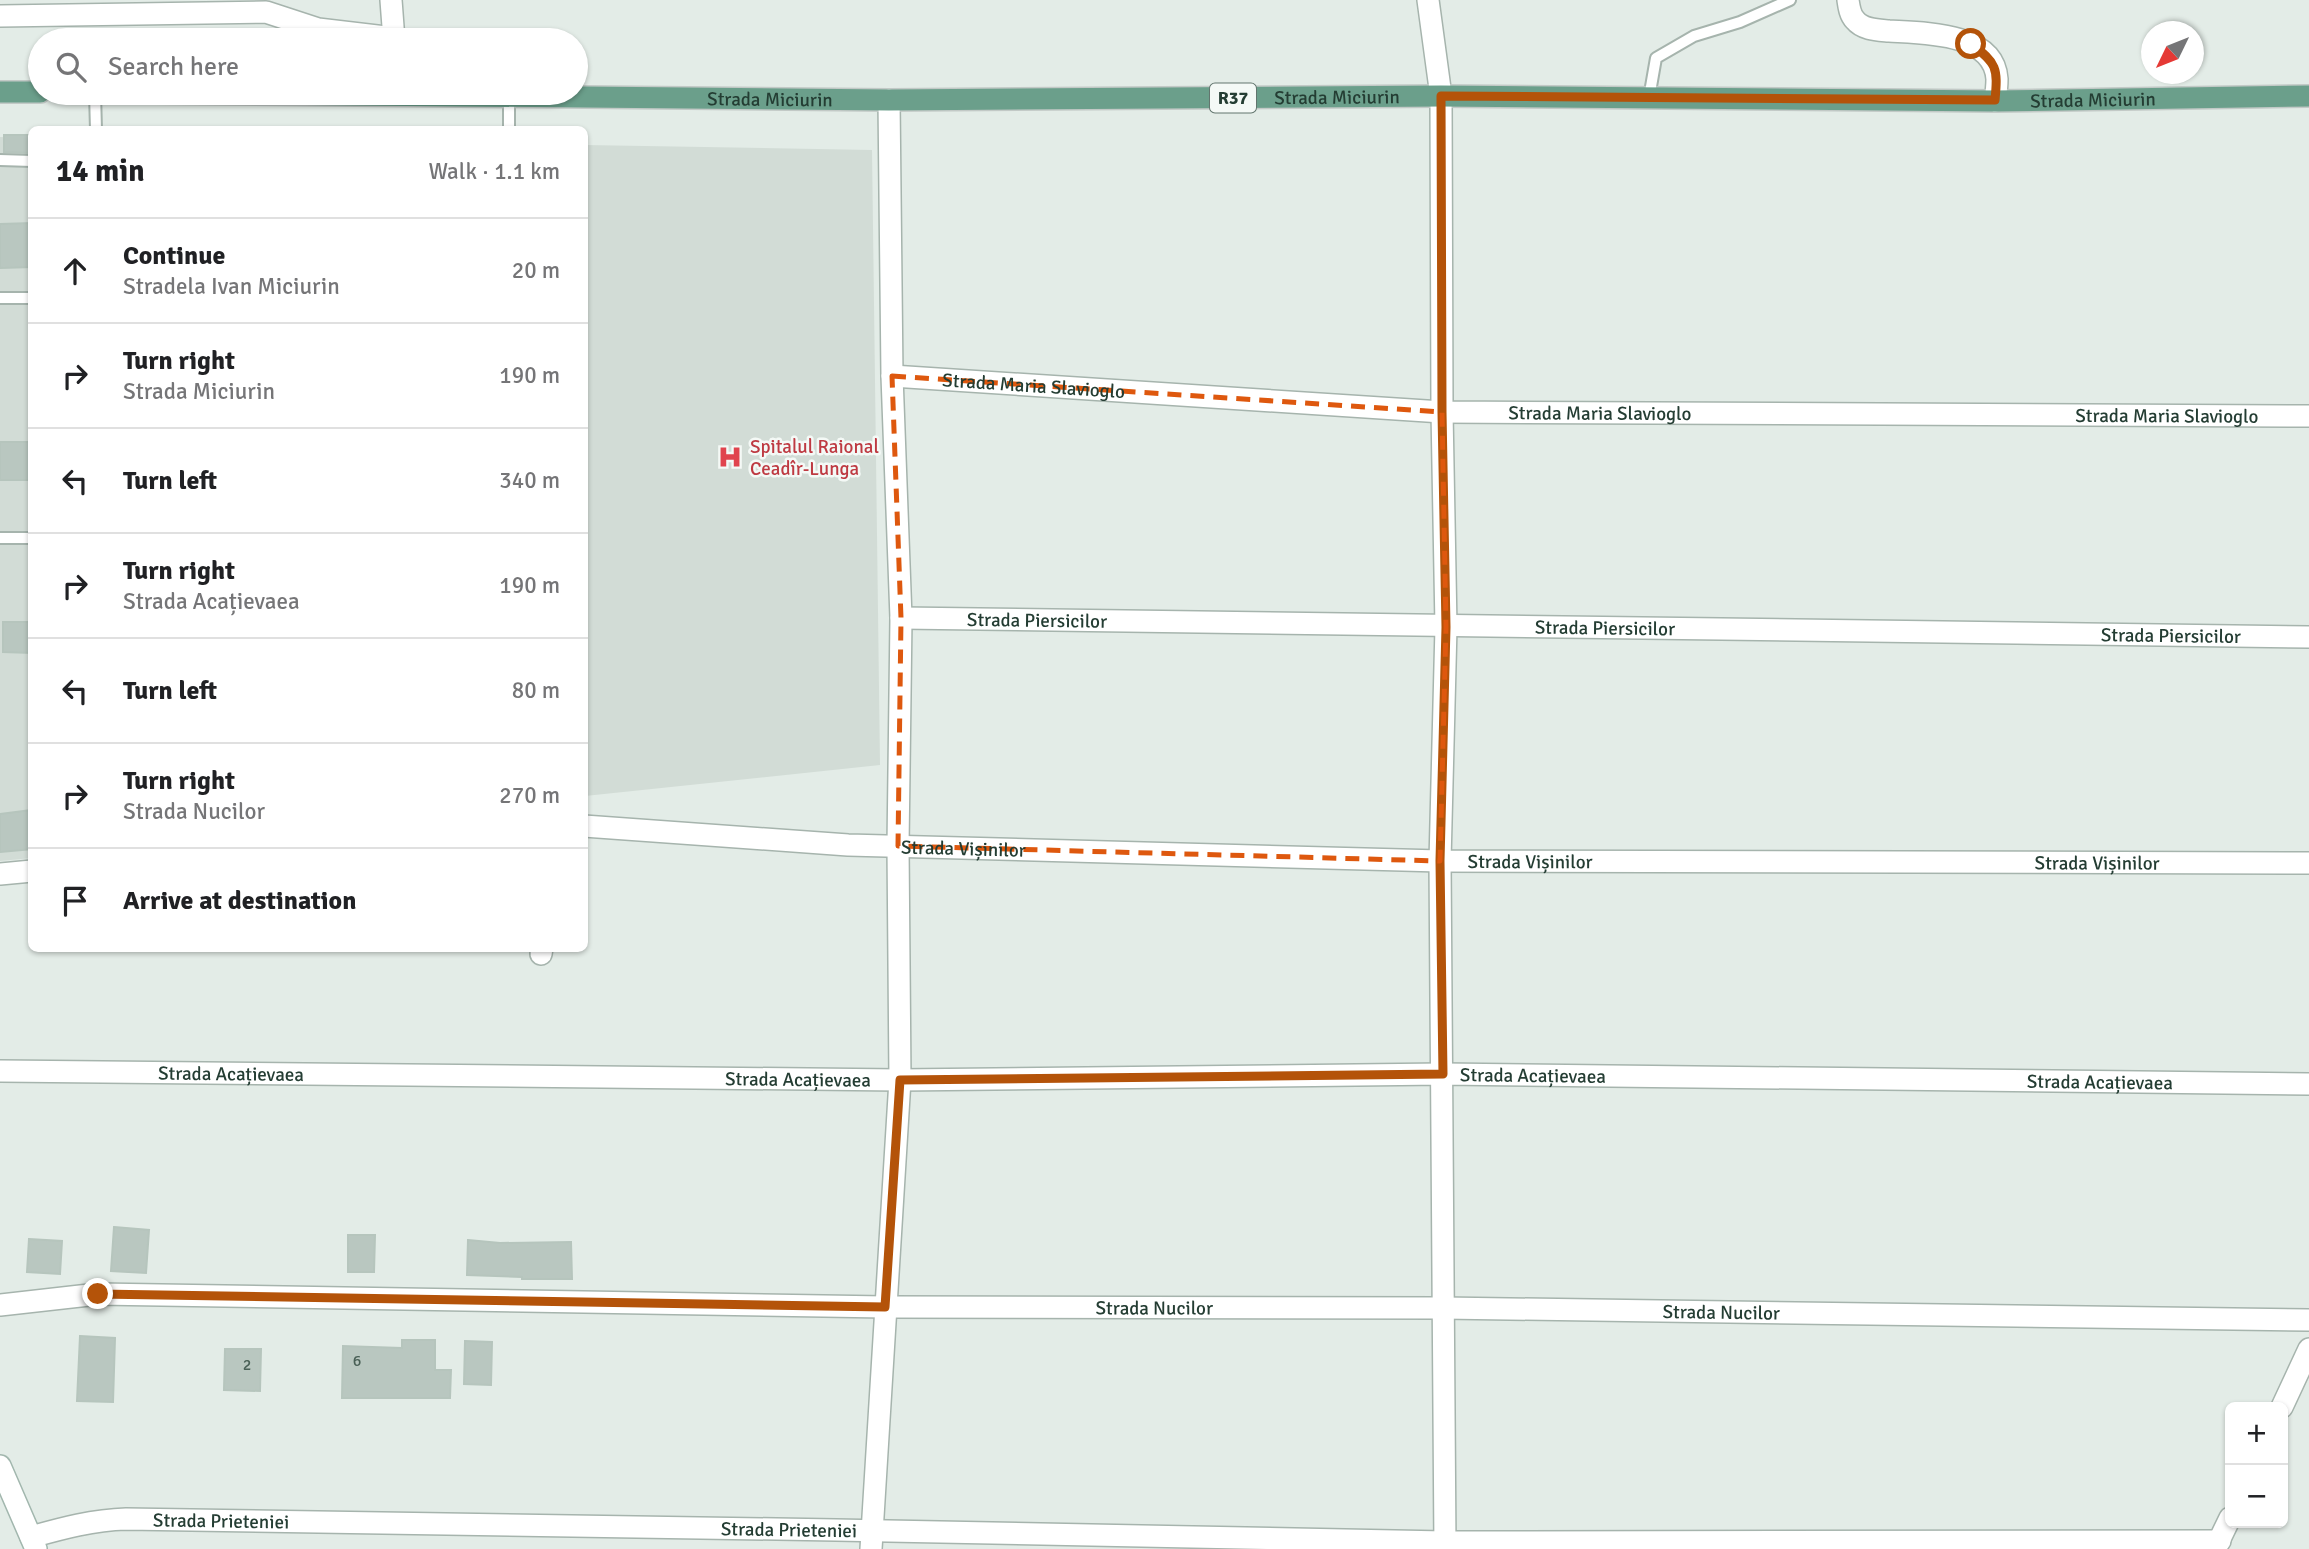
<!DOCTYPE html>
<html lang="en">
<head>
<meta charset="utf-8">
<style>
  :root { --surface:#fff; --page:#f2f2f2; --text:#202124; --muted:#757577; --line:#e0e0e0 }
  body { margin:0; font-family:Signika,sans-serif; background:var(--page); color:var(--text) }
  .controls { position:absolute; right:21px; bottom:21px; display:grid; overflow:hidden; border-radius:10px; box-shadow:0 2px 5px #0004 }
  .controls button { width:63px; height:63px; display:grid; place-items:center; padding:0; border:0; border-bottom:2px solid var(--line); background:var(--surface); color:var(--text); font:35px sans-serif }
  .compass { position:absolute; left:2141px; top:21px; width:63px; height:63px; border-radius:50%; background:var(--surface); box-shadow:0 2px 5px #0004; rotate:227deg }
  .stop { position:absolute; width:21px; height:21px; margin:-16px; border:5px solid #b45309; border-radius:50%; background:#fff }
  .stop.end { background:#b45309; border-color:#fff; box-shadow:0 2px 7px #0008 }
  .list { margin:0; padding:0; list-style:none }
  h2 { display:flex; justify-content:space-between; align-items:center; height:91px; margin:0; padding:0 28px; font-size:30px }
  h2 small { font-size:23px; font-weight:400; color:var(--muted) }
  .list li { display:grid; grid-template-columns:46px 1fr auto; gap:21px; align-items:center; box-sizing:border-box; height:105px; padding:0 28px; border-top:2px solid var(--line) }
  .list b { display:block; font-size:26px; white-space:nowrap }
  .list p { margin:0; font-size:23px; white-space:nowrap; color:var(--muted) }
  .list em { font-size:23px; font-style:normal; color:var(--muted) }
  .icon { flex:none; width:38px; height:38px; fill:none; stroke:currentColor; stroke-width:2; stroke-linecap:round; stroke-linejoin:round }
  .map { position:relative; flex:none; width:2309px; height:1549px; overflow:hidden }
  .search { position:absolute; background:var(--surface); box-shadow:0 2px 5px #0004; left:28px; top:28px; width:560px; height:77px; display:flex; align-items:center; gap:18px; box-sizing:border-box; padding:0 24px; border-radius:38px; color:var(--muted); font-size:26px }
  .panel { position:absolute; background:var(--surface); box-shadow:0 2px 5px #0004; left:28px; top:126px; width:560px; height:826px; border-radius:10px }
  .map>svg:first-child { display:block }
  .built { fill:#d2dcd6 }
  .building { fill:#b9c7c0; stroke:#b6c5bd; stroke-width:2 }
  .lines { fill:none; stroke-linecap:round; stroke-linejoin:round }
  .lane-casing { stroke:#a6b4ad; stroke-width:14 }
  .street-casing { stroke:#a6b4ad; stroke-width:24 }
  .secondary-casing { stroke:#a2b7ae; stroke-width:24 }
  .primary-casing { stroke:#c2c9c6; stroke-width:24 }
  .lane { stroke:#fff; stroke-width:10 }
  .street { stroke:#fff; stroke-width:21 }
  .secondary { stroke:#fff; stroke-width:21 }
  .primary { stroke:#6b9f8b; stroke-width:21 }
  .route { stroke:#b45309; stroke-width:9 }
  .marked { fill:none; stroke:#de580e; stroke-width:5; stroke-dasharray:14 9; stroke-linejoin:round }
  .labels { text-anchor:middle; stroke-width:5; stroke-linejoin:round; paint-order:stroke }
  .number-label { font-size:16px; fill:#496056 }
  .shield { fill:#f4f9f6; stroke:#62756e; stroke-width:2 }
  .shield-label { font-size:18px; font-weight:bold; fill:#243d33 }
  .street-label { font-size:19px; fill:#243d33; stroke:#f4f9f6 }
  .health-label { font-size:19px; fill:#be3a42; stroke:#f4f9f6; text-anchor:start }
</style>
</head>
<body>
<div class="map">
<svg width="2309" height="1549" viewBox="0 0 2309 1549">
  <rect width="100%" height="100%" fill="#e3ece7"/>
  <g class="built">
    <polygon points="0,137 32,138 32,858 0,861"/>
    <polygon points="585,145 872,150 880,765 585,796"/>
  </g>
  <g class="building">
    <polygon points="4,135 32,135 32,153 4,152"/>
    <polygon points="32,223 32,267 0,268 0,224"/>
    <rect x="0" y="442" width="32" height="38"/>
    <polygon points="3,622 32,622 32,653 3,652"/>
    <polygon points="32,810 32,849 0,852 0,814"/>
    <polygon points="114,1227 149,1230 146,1273 111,1271"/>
    <polygon points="348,1235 375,1235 374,1272 348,1272"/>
    <polygon points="29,1239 62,1241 60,1274 27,1272"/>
    <polygon points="468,1240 500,1243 571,1242 572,1279 522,1279 522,1277 467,1275"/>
    <polygon points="80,1336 115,1338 113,1402 77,1401"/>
    <polygon points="402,1340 435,1340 435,1370 451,1370 450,1398 342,1398 343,1346 402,1348"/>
    <polygon points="465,1341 492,1342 491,1385 464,1384"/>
    <polygon points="225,1349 261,1349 260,1391 224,1390"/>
  </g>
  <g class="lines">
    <g class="lane-casing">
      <g id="lane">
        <polyline points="95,93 96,130"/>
        <polyline points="1649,98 1656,58 1694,36 1740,22 1790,0"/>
        <polyline points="509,130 509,96"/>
        <polyline points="0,160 32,161"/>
        <polyline points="0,298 32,298"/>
        <polyline points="0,538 32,538"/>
      </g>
    </g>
    <g class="street-casing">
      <g id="street">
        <polyline points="391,0 394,40"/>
        <polyline points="1428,0 1441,96 1442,412 1446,627 1440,861 1445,1549"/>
        <path d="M1848,0C1849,7 1850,15 1855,20C1863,30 1878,30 1889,31C1923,33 1994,32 1997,79C1997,86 1996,94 1995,101"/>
        <polyline points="0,16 266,12 318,29 394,38"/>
        <path id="s1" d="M892,376L1442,412L2309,416"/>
        <path id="s2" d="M901,618L2309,637"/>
        <path id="s3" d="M584,826L848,845L1440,861L2309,863"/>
        <polyline points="0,874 32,871"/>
        <polyline points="541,954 542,948"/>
        <path id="s4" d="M0,1071L900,1080L1443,1074L2309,1084"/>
        <path id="s5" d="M0,1305L98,1294L885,1307L1443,1308L2309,1320"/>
        <polyline points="2282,1407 2309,1349"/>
        <path id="s6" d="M31,1537C63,1528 93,1520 126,1519L836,1530L1445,1542L2220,1541"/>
        <polyline points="871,1549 900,1080 898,846 901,618 892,376 889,100"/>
        <polyline points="2215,1549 2230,1518"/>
      </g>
    </g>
    <g class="secondary-casing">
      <polyline id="secondary" points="0,1466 36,1549"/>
    </g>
    <g class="primary-casing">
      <g id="primary">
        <polyline points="0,92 40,92"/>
        <path id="s7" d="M156,93L889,100L1441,96L1995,101L2309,96"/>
      </g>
    </g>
    <use href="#lane" class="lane"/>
    <use href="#street" class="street"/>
    <use href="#secondary" class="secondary"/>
    <use href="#primary" class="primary"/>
  </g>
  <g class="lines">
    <path class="route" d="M98,1294L885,1307L900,1080L1443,1074L1440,861L1446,627L1442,412L1441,96L1995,100C1998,68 1997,63 1971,44"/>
  </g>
  <path class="marked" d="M892,376L1442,412L1446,627L1440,861L898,846L901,618Z"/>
  <defs>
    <g id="hospital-bare" transform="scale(1.89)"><path d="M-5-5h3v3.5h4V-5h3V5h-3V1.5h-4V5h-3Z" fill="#e0444e" stroke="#f4f9f6" stroke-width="2.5" paint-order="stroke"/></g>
  </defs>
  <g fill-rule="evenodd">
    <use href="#hospital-bare" x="730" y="457"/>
  </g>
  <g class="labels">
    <g class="number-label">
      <text x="357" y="1366">6</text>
      <text x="247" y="1370">2</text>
    </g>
    <rect class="shield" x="1210" y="83.5" width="46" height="29" rx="5"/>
    <g class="shield-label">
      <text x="1233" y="104">R37</text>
    </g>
    <g class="street-label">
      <text dy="7" stroke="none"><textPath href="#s7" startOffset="1181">Strada Miciurin</textPath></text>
      <text dy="7" stroke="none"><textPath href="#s7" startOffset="614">Strada Miciurin</textPath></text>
      <text dy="7" stroke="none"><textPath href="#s7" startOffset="1937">Strada Miciurin</textPath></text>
      <text dy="7" stroke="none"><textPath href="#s1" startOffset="142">Strada Maria Slavioglo</textPath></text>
      <text dy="7" stroke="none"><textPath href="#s1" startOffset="709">Strada Maria Slavioglo</textPath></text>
      <text dy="7" stroke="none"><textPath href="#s1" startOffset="1276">Strada Maria Slavioglo</textPath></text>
      <text dy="7" stroke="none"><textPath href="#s2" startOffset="136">Strada Piersicilor</textPath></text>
      <text dy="7" stroke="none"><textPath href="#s2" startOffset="704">Strada Piersicilor</textPath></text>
      <text dy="7" stroke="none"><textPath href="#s2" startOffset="1270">Strada Piersicilor</textPath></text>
      <text dy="7" stroke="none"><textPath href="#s3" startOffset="380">Strada Vișinilor</textPath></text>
      <text dy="7" stroke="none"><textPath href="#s3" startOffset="947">Strada Vișinilor</textPath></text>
      <text dy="7" stroke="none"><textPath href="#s3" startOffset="1514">Strada Vișinilor</textPath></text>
      <text dy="7" stroke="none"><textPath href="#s4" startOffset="231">Strada Acațievaea</textPath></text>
      <text dy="7" stroke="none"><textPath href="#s4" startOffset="1533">Strada Acațievaea</textPath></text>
      <text dy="7" stroke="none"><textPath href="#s4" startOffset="798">Strada Acațievaea</textPath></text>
      <text dy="7" stroke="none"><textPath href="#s4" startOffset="2100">Strada Acațievaea</textPath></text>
      <text dy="7" stroke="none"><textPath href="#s5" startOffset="1155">Strada Nucilor</textPath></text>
      <text dy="7" stroke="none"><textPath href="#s5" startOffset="1722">Strada Nucilor</textPath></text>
      <text dy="7" stroke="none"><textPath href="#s6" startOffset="192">Strada Prieteniei</textPath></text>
      <text dy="7" stroke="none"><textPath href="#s6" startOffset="760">Strada Prieteniei</textPath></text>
    </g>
    <g class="health-label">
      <text x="750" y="453">Spitalul Raional<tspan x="750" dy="22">Ceadîr-Lunga</tspan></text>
    </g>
  </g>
</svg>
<div class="controls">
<button>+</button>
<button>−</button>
</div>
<svg class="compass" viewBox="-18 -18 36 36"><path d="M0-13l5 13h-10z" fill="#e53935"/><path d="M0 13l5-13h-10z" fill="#757577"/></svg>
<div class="stop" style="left:1971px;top:44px"></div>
<div class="stop end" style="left:98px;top:1294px"></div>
<div class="search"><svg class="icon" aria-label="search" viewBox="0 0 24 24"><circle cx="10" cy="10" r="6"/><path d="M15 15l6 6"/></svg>Search here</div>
<section class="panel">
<h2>14 min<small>Walk · 1.1 km</small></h2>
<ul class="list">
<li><svg class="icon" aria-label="ahead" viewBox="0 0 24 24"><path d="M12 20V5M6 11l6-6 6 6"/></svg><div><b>Continue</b><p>Stradela Ivan Miciurin</p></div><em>20 m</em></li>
<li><svg class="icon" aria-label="right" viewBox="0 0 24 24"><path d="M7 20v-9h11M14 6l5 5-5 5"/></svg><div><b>Turn right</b><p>Strada Miciurin</p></div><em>190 m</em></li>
<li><svg class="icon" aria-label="left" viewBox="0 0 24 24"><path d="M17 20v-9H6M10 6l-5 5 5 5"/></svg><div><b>Turn left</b></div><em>340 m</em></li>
<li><svg class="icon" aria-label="right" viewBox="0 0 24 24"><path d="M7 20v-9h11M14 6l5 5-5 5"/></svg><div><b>Turn right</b><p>Strada Acațievaea</p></div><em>190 m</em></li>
<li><svg class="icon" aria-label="left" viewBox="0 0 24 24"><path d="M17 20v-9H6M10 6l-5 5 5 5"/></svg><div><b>Turn left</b></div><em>80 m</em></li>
<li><svg class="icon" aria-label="right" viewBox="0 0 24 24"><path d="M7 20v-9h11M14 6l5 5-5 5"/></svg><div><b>Turn right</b><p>Strada Nucilor</p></div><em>270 m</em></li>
<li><svg class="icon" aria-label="arrive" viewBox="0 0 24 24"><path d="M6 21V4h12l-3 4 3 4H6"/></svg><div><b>Arrive at destination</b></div></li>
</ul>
</section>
</div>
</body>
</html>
